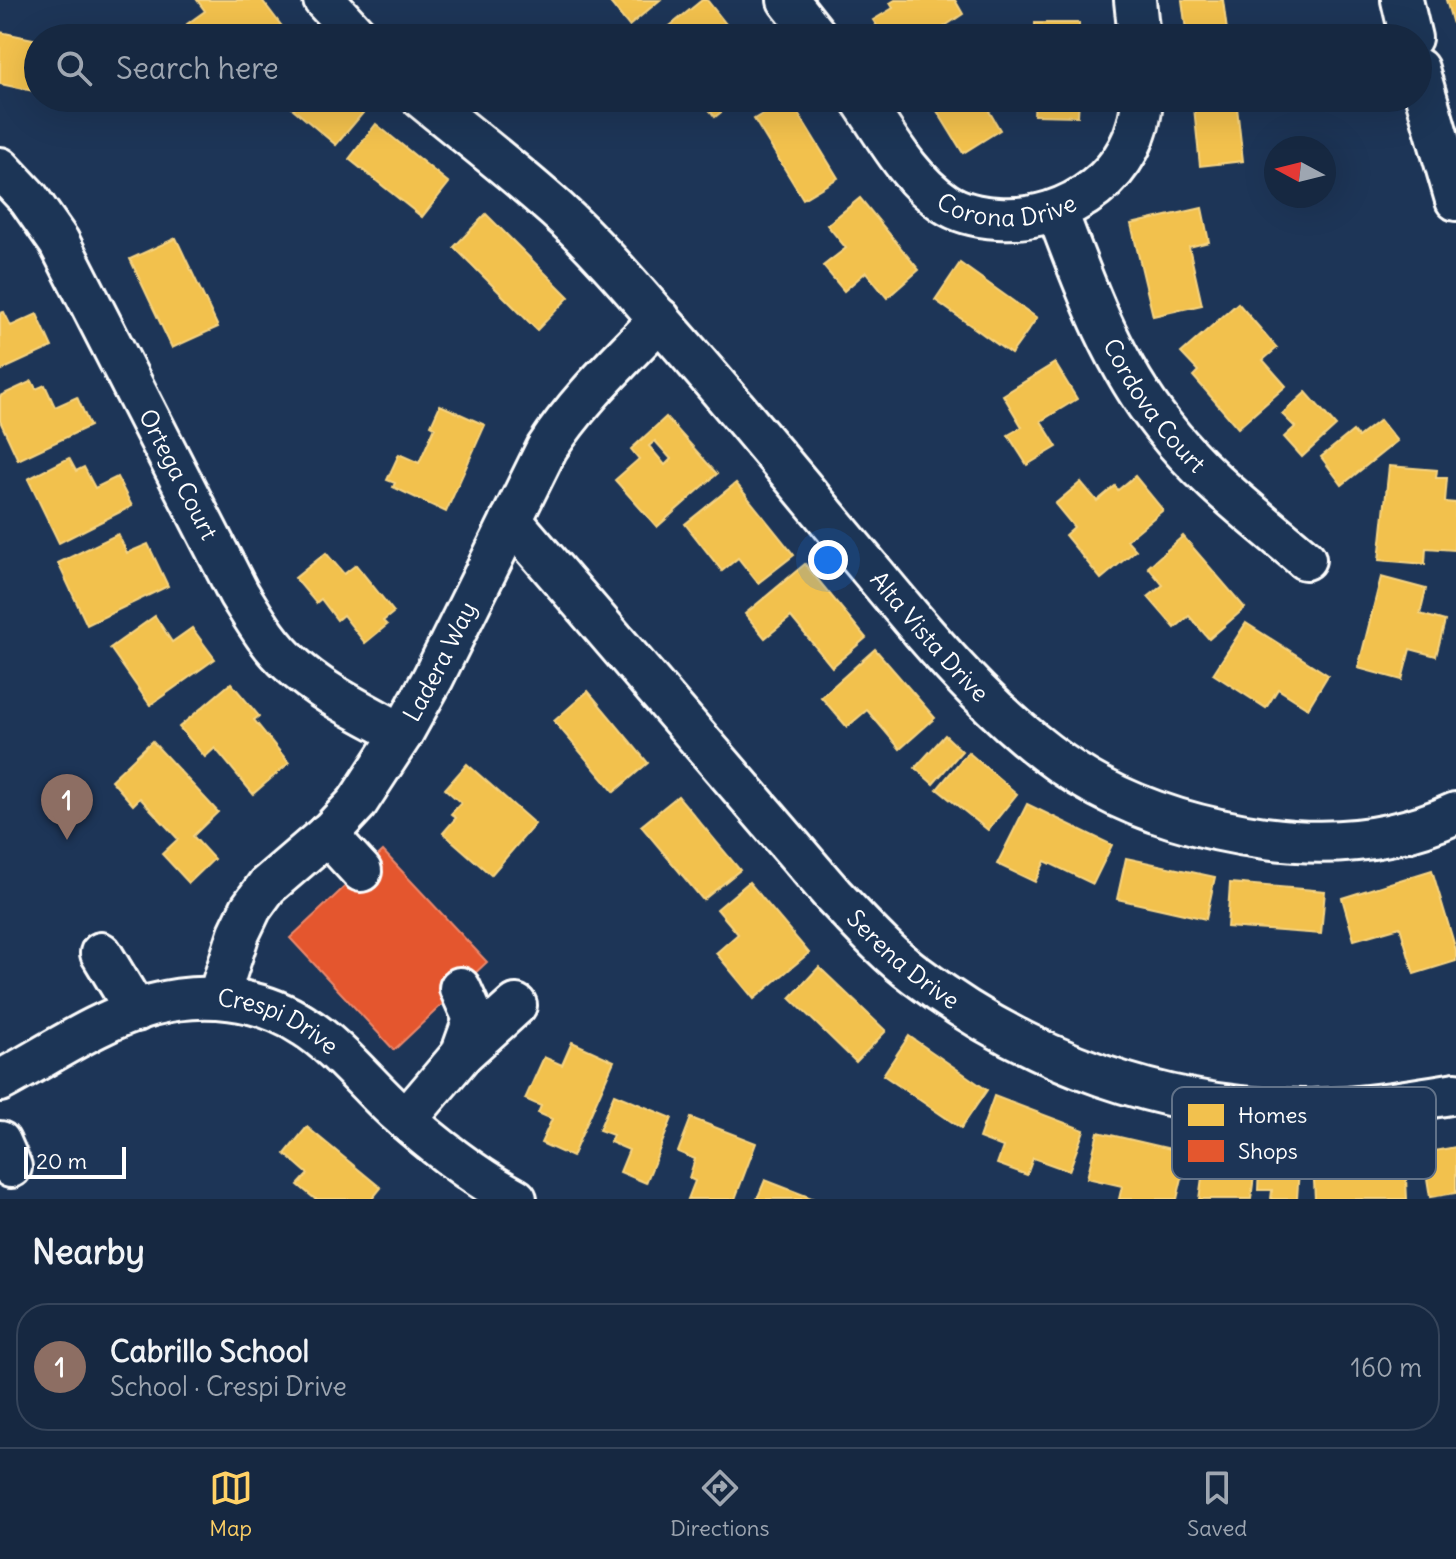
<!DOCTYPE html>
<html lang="en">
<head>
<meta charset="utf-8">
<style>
  :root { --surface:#162841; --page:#23344c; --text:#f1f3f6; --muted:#9ea6b1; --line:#35445a; --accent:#ffd166 }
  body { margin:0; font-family:Delius,sans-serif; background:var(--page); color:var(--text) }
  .compass { position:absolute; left:1264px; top:136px; width:72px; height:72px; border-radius:50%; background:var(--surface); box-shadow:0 8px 32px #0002; rotate:277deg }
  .scale { position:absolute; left:24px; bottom:20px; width:102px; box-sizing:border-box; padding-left:8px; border:4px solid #fff; border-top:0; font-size:22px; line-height:28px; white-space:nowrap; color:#fff; -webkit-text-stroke:6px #1d3557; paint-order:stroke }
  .you { position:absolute; left:828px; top:560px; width:28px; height:28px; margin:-20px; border:6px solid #fff; border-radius:50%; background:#1a73e8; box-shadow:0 0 0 12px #1a73e833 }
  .badge { display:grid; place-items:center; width:52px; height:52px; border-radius:50%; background:var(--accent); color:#fff; font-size:26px; font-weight:700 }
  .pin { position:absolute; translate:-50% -66px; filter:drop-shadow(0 2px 4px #0008) }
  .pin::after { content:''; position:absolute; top:42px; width:28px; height:24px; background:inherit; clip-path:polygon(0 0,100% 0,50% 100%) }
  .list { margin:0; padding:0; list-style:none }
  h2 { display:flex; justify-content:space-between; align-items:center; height:104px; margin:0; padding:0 32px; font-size:34px }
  h2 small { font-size:26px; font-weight:400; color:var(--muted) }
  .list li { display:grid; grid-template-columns:52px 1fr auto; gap:24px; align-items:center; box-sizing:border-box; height:128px; margin:0 16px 16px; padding:0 16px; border:2px solid var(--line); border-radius:32px }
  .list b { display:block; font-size:30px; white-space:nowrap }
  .list p { margin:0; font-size:26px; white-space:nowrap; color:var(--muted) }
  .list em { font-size:26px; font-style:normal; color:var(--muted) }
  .icon { flex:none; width:44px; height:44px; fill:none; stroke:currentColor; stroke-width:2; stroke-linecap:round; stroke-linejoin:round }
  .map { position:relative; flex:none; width:1456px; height:1199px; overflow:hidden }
  .search { position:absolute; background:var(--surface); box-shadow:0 8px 32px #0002; left:24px; right:24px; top:24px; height:88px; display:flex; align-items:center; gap:20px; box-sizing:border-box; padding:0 28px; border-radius:44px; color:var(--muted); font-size:30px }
  .sheet { height:248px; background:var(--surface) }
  nav { display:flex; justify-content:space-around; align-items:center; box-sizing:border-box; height:112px; border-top:2px solid var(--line); background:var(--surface); font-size:22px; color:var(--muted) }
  nav a { display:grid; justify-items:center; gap:4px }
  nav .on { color:var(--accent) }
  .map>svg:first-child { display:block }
  .homes { fill:#f2c14e; stroke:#f6d483; stroke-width:2; fill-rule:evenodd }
  .shops { fill:#e4572e; stroke:#ec896d; stroke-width:2 }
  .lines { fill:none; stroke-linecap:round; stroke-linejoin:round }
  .minor-casing { stroke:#fff; stroke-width:46 }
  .minor { stroke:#1d3557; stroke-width:40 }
  .labels { text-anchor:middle; stroke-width:8; stroke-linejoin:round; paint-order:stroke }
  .street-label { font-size:24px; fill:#fff; stroke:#1d3557 }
  .key { fill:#1d3557; stroke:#617289; stroke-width:2 }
  .key-label { font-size:22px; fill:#fff }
</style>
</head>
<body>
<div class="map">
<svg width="1456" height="1199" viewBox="0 0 1456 1199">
  <rect width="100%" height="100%" fill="#1d3557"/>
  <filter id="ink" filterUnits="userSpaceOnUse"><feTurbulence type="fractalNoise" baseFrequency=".0125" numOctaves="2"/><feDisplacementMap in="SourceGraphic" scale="16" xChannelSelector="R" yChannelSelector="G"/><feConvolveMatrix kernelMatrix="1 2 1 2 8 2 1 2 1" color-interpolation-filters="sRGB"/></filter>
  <g filter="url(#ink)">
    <g class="homes">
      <polygon points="197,0 262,0 287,33 280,38 198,38 187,24 205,11"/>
      <polygon points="608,0 660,0 629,26"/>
      <polygon points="702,0 707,0 737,38 655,38"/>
      <polygon points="895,0 955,0 963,14 927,38 885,38 873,20 893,8 890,3"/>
      <polygon points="1182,0 1223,0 1228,38 1187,38"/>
      <polygon points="1446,0 1456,0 1456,35"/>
      <rect x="1035" y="23" width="44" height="15"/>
      <polygon points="0,32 38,40 38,92 0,84"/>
      <polygon points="280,98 358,98 368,107 336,145"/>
      <polygon points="700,98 739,98 715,117"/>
      <polygon points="789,98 838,178 803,199 754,119"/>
      <polygon points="929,98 999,98 1002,103 989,111 1000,130 963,153"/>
      <polygon points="1035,98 1079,98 1078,116 1034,115"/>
      <polygon points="1193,98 1236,98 1243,161 1200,166"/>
      <polygon points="376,124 449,183 422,217 349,159"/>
      <polygon points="860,198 919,270 887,298 866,272 844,291 823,266 846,248 827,225"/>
      <polygon points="1202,208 1209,242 1189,247 1202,305 1153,316 1131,224"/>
      <polygon points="486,214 569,297 537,330 454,247"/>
      <polygon points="176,238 218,327 172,348 130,259"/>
      <polygon points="960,263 1037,318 1011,354 935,300"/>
      <polygon points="1238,303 1277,348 1263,360 1286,386 1238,428 1193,376 1198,371 1181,353"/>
      <polygon points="4,312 11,326 37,314 52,347 0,371 0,313"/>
      <polygon points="1055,363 1077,399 1041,421 1057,447 1027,465 1008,435 1022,427 1003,395"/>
      <polygon points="32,381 36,389 45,385 55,407 77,397 90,426 18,460 0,421 0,396"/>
      <polygon points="1306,392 1336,426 1302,457 1284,437 1295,427 1282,414"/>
      <polygon points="440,405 485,425 446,512 393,487 395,483 387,480 399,454 419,463 435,427 431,425"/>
      <path d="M666,417L717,474L657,527L615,480L639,459L631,449ZM655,441L671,459L665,465L649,446Z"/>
      <polygon points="1380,420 1397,441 1342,485 1321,457 1353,431 1358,437"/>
      <polygon points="69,458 76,471 84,467 95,488 117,477 132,506 59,543 28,479"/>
      <polygon points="1389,466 1437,470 1436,478 1447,478 1445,502 1456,503 1454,550 1426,548 1425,564 1379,560"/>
      <polygon points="1135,476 1163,510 1127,540 1136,550 1101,579 1065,535 1074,527 1055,504 1081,482 1097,501 1115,486 1118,490"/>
      <polygon points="736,483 794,555 758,583 738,558 722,571 685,524"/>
      <polygon points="118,534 127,553 148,544 168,586 87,625 58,563"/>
      <polygon points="1183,536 1245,608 1209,639 1189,616 1175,628 1148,597 1163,585 1148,567"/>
      <polygon points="326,553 344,574 356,565 394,612 383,621 387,625 365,643 343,615 337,620 321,599 316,603 295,578"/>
      <polygon points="805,564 866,638 832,667 791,617 765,638 745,614"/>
      <polygon points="1381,577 1426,589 1420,614 1445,621 1436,656 1410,649 1402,680 1358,668"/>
      <polygon points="155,616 172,642 192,628 215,659 150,705 110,648"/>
      <polygon points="1246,623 1328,675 1308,708 1278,689 1266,708 1213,674"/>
      <polygon points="875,649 935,718 900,749 867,710 847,727 821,697"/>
      <polygon points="231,683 259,716 254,720 289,763 253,794 215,748 205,757 179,727"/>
      <polygon points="588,691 648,763 614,792 554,721"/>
      <polygon points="945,735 962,751 933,784 915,768"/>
      <polygon points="152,741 218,812 193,836 214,859 189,883 162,854 178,839 140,798 133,805 111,780"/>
      <polygon points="968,752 1017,794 988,830 937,789"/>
      <polygon points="467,764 535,824 491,875 443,833 456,818 451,814 461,803 445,789"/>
      <polygon points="678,796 740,870 703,900 641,826"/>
      <polygon points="1027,804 1112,845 1093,884 1045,861 1035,882 997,864"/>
      <polygon points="1126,858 1215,877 1206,919 1117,899"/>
      <polygon points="1432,870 1456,950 1456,961 1414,974 1400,927 1354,940 1342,898"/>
      <polygon points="749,882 809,953 754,999 716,953 738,934 717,909"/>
      <polygon points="1230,883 1325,891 1321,934 1227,927"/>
      <polygon points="819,967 886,1031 856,1062 790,998"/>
      <polygon points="909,1036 987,1090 961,1128 883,1075"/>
      <polygon points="572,1042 614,1061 572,1157 541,1143 552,1119 538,1113 541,1106 525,1099 544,1057 562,1065"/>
      <polygon points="614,1094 672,1118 646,1183 620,1172 629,1150 610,1142 613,1135 599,1130"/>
      <polygon points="994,1096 1084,1130 1069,1171 1033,1158 1027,1175 997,1164 1003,1147 979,1138"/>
      <polygon points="691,1118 756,1143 735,1199 688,1199 695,1181 689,1178 695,1159 678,1152"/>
      <polygon points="307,1127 381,1188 372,1199 315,1199 298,1185 308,1174 285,1154"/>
      <polygon points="1098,1132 1188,1153 1177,1199 1119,1199 1122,1186 1087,1178"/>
      <polygon points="1456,1147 1456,1193 1430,1197 1423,1153"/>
      <polygon points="1405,1158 1407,1199 1315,1199 1313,1163"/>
      <polygon points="1204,1163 1255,1168 1251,1199 1199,1199"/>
      <polygon points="1259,1167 1299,1169 1297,1199 1271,1199 1272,1190 1258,1190"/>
      <polygon points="765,1180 814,1199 757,1199"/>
    </g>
    <polygon class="shops" points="383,851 487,962 394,1050 290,938"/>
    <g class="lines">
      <g class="minor-casing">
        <g id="minor">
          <polyline points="324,0 359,38"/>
          <polyline points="788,0 818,38"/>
          <polyline points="1135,0 1139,38"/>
          <polyline points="1402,0 1411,38"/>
          <polyline points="1418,69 1456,200"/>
          <path id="s1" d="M422,98C467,135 514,171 557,210C593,243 626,281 658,318C731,400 800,486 871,570C934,646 1011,740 1099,787C1151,815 1207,830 1265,838C1331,847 1395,841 1456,813"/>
          <path id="s2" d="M860,98C886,135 907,177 945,203C960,213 981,217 998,218C1069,223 1139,173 1142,98"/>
          <path id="s3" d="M0,168L29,199L59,242L239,594C254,618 269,645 291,664C323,694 365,713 402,734"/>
          <path id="s4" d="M1057,212C1085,286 1112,362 1162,425C1202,477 1256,517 1305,559"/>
          <path id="s5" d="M511,520L833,895C859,922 885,952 916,975C1031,1062 1167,1112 1311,1110C1360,1109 1408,1101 1456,1093"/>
          <polyline points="327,834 361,871"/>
          <polyline points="101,953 136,1011"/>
          <path id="s6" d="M218,998L239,933L251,908L267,886L331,831L357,803L402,734L433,678L547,448C578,400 620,361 660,319"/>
          <polyline points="463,1053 516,1005"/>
          <path id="s7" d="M0,1081C47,1056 100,1019 152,1005C203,991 260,997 304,1026C338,1047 368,1086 398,1113C434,1145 473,1176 516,1199"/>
          <polyline points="406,1120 461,1055 474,1019 460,988"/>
          <polyline points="0,1142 11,1167"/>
        </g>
      </g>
      <use href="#minor" class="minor"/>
    </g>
  </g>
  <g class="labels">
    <g class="street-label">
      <text dy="8" stroke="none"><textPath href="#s2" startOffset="200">Corona Drive</textPath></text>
      <text dy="8" stroke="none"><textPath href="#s4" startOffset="218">Cordova Court</textPath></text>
      <text dy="8" stroke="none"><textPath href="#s3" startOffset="356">Ortega Court</textPath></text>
      <text dy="8" stroke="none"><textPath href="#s1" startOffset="742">Alta Vista Drive</textPath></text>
      <text dy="8" stroke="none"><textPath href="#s6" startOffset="410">Ladera Way</textPath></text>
      <text dy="8" stroke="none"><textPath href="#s5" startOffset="590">Serena Drive</textPath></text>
      <text dy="8" stroke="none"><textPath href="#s7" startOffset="302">Crespi Drive</textPath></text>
    </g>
  </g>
  <rect x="1172" y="1087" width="264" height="92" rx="12" class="key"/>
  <rect x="1188" y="1104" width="36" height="22" fill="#f2c14e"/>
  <rect x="1188" y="1140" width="36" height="22" fill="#e4572e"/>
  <g class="key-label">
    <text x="1238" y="1123">Homes</text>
    <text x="1238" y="1159">Shops</text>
  </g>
</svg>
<svg class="compass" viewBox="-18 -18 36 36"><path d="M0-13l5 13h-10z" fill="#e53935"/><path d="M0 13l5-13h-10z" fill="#9ea6b1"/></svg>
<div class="scale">20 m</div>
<div class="you"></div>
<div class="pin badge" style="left:67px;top:840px;background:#8d6e63">1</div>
<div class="search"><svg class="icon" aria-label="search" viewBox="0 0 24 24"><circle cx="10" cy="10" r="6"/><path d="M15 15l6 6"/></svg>Search here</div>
</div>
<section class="sheet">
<h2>Nearby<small></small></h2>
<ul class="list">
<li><span class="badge" style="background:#8d6e63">1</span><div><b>Cabrillo School</b><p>School · Crespi Drive</p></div><em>160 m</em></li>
</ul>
</section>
<nav>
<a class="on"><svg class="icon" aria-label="map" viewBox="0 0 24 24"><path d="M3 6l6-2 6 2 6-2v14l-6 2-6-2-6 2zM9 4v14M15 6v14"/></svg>Map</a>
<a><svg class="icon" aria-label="directions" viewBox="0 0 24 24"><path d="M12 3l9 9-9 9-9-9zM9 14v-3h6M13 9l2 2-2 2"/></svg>Directions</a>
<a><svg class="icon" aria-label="saved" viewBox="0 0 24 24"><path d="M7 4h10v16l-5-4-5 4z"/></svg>Saved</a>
</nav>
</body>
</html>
